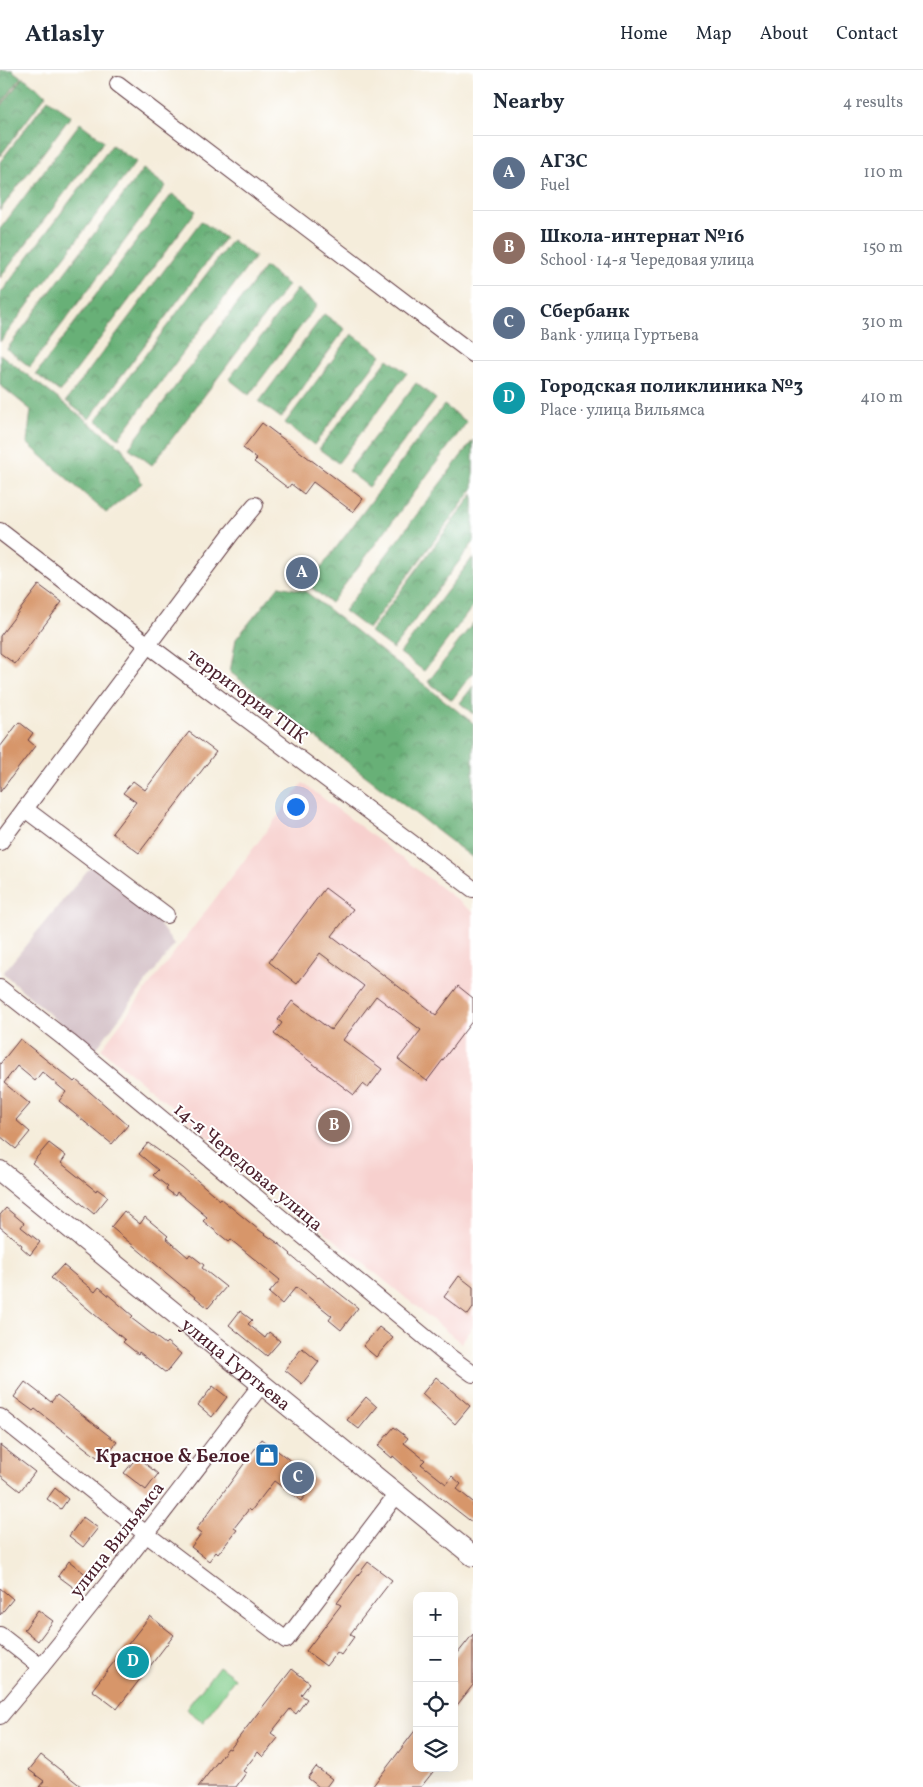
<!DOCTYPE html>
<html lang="en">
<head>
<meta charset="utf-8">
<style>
  :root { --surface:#fff; --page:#f6f6f7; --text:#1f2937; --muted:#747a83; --line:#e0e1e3; --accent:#2563eb }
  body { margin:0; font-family:Vollkorn,serif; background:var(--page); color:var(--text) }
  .controls { position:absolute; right:15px; bottom:15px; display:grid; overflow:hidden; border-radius:10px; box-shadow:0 5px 20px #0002 }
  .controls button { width:45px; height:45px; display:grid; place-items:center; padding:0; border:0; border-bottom:1px solid var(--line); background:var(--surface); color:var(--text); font:25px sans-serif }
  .you { position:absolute; left:295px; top:736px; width:18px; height:18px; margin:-12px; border:4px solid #fff; border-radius:50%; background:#1a73e8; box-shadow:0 0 0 8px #1a73e833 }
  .badge { display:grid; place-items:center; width:32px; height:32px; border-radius:50%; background:var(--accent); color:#fff; font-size:16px; font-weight:700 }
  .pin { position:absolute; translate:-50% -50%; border:2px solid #fff; box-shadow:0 1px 5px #0006 }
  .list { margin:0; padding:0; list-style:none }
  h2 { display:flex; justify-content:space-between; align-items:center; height:65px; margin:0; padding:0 20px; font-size:21px }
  h2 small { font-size:16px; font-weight:400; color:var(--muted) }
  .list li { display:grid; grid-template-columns:32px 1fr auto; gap:15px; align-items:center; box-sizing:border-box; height:75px; padding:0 20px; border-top:1px solid var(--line) }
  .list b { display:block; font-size:19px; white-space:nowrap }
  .list p { margin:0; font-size:16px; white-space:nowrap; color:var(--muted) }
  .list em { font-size:16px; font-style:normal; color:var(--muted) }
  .icon { flex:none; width:28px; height:28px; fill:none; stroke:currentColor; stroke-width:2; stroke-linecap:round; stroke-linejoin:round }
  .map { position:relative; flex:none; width:473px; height:1717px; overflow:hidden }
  header { display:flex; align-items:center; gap:30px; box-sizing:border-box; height:70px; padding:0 25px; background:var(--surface); border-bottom:1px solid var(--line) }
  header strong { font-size:24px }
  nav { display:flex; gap:28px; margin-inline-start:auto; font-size:18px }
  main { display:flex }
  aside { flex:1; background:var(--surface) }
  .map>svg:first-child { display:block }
  .built { fill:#f7d0ce }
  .industrial { fill:#d2bec4 }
  .grass { fill:#81cd8b; stroke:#66765b }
  .forest { fill:url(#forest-crowns); stroke:#596851 }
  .building { fill:#d7966a }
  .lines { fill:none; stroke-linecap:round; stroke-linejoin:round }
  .minor-casing { stroke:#643e45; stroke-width:18 }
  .major-casing { stroke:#643e45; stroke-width:22 }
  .minor { stroke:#fff; stroke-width:16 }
  .major { stroke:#fff; stroke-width:20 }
  .labels { text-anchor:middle; stroke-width:4; stroke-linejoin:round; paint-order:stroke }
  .street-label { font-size:19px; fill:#4a1f2b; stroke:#fff }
  .poi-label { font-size:19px; font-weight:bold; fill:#4a1f2b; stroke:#fff; text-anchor:end }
</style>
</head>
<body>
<header>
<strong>Atlasly</strong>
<nav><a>Home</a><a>Map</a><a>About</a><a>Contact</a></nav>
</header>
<main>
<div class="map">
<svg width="473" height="1717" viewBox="0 0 473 1717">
  <defs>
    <pattern id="forest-crowns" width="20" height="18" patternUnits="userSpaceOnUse" patternTransform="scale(1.25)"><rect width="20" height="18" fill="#68b077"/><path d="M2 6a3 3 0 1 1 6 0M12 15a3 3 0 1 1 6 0" fill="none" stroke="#588f62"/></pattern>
  </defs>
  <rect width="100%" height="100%" fill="#fff"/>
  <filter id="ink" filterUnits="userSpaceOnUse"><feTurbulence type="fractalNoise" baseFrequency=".02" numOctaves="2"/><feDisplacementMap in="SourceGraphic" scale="10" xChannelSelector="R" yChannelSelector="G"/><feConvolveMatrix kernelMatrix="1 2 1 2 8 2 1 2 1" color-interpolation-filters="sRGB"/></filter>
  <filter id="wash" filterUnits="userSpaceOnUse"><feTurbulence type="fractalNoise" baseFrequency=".0096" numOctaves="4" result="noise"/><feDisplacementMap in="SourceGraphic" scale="20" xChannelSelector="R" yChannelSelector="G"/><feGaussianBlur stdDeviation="1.12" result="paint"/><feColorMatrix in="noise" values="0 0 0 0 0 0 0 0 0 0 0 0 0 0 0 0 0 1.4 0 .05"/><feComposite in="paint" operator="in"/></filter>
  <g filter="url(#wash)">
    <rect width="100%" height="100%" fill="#f5eddb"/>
    <polygon class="built" points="303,713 473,842 473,1256 461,1273 101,979"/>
    <polygon class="industrial" points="91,796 150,841 174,875 93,983 3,903"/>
    <polygon class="grass" points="219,1596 235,1608 203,1652 186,1639"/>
    <g class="forest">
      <polygon points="0,0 12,0 21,7 0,36"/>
      <polygon points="23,7 46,25 0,86 0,38"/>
      <polygon points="48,29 71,46 0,140 0,92"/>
      <polygon points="80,53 104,71 0,208 0,159"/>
      <polygon points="112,75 136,92 0,272 0,224"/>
      <polygon points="143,99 166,116 30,297 7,279"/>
      <polygon points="172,124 196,141 60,322 36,304"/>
      <polygon points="201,151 225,168 89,349 66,331"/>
      <polygon points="232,170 255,187 119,368 96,350"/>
      <polygon points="265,197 288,215 152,395 129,378"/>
      <polygon points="297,219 317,235 249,325 229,309"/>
      <polygon points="324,244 345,259 281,348 259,332"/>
      <polygon points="352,264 381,285 314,375 285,353"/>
      <polygon points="0,284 122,378 142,413 106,443 27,373 31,340 0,315"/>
      <polygon points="388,289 407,303 338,393 319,379"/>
      <polygon points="416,313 436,329 369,417 348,401"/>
      <polygon points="444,335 467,352 331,533 308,515"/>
      <polygon points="473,370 473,419 368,559 344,541"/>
      <polygon points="473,424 473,473 393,579 370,562"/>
      <polygon points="473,487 473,536 424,601 400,583"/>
      <polygon points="279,516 305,521 473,653 473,788 230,602 236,569"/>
      <polygon points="473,553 473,602 452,630 428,612"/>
      <polygon points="473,616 473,644 460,633"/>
    </g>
    <g id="blocks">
      <g class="building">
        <polygon points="262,353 363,429 353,442 313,412 304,424 291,414 288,418 254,392 257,389 243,378"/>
        <polygon points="39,515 62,532 15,594 0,583 0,566"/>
        <polygon points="19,652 33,663 28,670 35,676 0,722 0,677"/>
        <polygon points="189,662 216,682 139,783 112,763 136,732 123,723 133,711 145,720"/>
        <polygon points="325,818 353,839 332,866 436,945 458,916 473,928 473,950 427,1011 398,989 421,960 376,926 343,970 382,999 368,1018 363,1014 354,1025 274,964 282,953 278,950 292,931 331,960 364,916 320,883 297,914 269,892"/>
        <polygon points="20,969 74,1012 76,1010 128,1055 112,1074 59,1031 66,1022 42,1002 35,1011 17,996 4,1013 30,1034 16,1050 30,1062 16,1079 0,1066 0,994"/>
        <polygon points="49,1073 66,1086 61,1093 96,1121 97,1119 108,1127 94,1144 32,1093"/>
        <polygon points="148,1073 183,1098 220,1130 221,1129 259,1160 278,1173 291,1184 290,1185 318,1208 319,1207 358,1238 341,1260 329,1250 332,1246 296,1217 282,1234 269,1223 280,1210 231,1170 229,1172 203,1151 207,1147 177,1122 175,1126 166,1119 168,1117 153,1105 158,1100 139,1084"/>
        <polygon points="6,1138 24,1153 21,1157 40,1172 30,1185 21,1177 22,1175 0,1157 0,1145"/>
        <polygon points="124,1141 140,1154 145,1147 168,1166 166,1168 188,1187 190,1184 204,1195 202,1198 226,1217 208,1238 111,1157"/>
        <polygon points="63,1195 95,1222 99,1217 133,1246 131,1248 165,1274 167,1272 181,1284 166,1303 139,1282 138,1284 123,1272 125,1270 51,1208"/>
        <polygon points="459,1206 473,1217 473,1238 468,1245 444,1227"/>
        <polygon points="240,1241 252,1250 248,1254 265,1268 269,1262 280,1271 267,1286 229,1255"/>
        <polygon points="379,1257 393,1268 376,1287 363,1276"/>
        <polygon points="302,1278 319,1292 302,1314 285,1300"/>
        <polygon points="436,1307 470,1336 455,1354 422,1324"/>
        <polygon points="25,1312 51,1332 57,1325 117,1372 102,1391 35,1339 33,1341 14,1327"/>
        <polygon points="213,1316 227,1327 212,1347 198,1335"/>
        <polygon points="366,1327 377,1337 359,1359 347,1350"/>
        <polygon points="394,1357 408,1368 404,1373 425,1390 421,1394 446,1414 452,1406 461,1414 457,1419 473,1432 473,1453 437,1425 393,1386 392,1388 378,1376"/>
        <polygon points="262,1369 317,1411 301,1431 274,1411 251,1441 249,1439 234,1458 237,1460 218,1484 216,1482 209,1491 191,1477 201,1464 196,1460"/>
        <polygon points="0,1375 35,1402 20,1421 0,1405"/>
        <polygon points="137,1387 158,1404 146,1420 124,1403"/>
        <polygon points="55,1418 68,1429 61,1439 47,1429"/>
        <polygon points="83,1447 98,1458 83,1477 69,1466"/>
        <polygon points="69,1491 88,1506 77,1520 58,1506"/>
        <polygon points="368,1492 392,1510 350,1564 354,1567 341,1585 337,1582 326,1596 306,1581 341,1535 337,1533"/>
        <polygon points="0,1518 13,1529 0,1545"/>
        <polygon points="38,1540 53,1551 38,1571 24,1560"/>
        <polygon points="150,1546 174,1565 117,1639 92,1620"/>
        <polygon points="473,1564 473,1615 454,1639 454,1588"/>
        <polygon points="292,1599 310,1613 301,1625 307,1629 296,1644 290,1639 271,1663 278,1668 263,1687 258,1682 243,1701 246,1703 236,1717 198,1717 228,1678 230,1679"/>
        <polygon points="417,1658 417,1698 436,1698 421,1717 372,1717"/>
        <polygon points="41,1685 82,1717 39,1717 44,1711 29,1700"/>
        <polygon points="316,1697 332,1709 326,1717 319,1717 308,1708"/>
      </g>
    </g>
  </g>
  <g filter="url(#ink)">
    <use href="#blocks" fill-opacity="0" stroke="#643e45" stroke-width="1"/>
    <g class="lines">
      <g class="minor-casing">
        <g id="minor">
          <polyline points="118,14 473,284"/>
          <polyline points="0,461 148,575 473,819"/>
          <polyline points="25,739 166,845"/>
          <polyline points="0,772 231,464 255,435"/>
          <polyline points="0,918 69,972 443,1282 473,1304"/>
          <polyline points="0,1347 146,1464 286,1570 397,1424"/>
          <polyline points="0,1565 41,1597"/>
          <path d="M0,1646C91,1539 175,1426 261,1315"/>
        </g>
      </g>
      <g class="major-casing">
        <g id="major">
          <path id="s1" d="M0,1101L473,1486"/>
        </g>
      </g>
      <use href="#minor" class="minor"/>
      <use href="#major" class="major"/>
    </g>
  </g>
  <defs>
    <g id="shop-square" transform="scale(1.25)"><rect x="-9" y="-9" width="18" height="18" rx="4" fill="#1f6fb2" stroke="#fff"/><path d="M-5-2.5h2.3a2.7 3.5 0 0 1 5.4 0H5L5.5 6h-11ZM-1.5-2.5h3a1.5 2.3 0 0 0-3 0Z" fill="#fff"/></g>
  </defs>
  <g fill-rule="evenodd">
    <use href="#shop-square" x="267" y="1385"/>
  </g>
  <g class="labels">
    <g class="street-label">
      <text transform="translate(248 625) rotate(37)" y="7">территория ТПК</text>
      <text transform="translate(249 1096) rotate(40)" y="7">14-я Чередовая улица</text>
      <text dy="7" stroke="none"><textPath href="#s1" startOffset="305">улица Гуртьева</textPath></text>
      <text transform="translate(116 1469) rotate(-52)" y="7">улица Вильямса</text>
    </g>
    <g class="poi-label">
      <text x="250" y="1392">Красное &amp; Белое</text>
    </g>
  </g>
</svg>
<div class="controls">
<button>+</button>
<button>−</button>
<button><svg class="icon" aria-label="locate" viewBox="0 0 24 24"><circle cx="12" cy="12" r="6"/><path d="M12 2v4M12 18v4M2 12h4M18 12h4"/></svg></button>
<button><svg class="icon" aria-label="layers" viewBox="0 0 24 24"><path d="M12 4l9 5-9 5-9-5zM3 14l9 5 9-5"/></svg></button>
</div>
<div class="you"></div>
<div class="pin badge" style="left:302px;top:503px;background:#5c6f8a">A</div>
<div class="pin badge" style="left:334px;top:1056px;background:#8d6e63">B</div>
<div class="pin badge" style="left:298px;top:1408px;background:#5c6f8a">C</div>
<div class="pin badge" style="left:133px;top:1592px;background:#0f9aa8">D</div>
</div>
<aside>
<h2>Nearby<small>4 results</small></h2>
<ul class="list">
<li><span class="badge" style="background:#5c6f8a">A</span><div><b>АГЗС</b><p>Fuel</p></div><em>110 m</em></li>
<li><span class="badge" style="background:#8d6e63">B</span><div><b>Школа-интернат №16</b><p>School · 14-я Чередовая улица</p></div><em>150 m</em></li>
<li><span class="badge" style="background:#5c6f8a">C</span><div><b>Сбербанк</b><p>Bank · улица Гуртьева</p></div><em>310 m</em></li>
<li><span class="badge" style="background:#0f9aa8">D</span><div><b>Городская поликлиника №3</b><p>Place · улица Вильямса</p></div><em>410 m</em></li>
</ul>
</aside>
</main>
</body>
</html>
